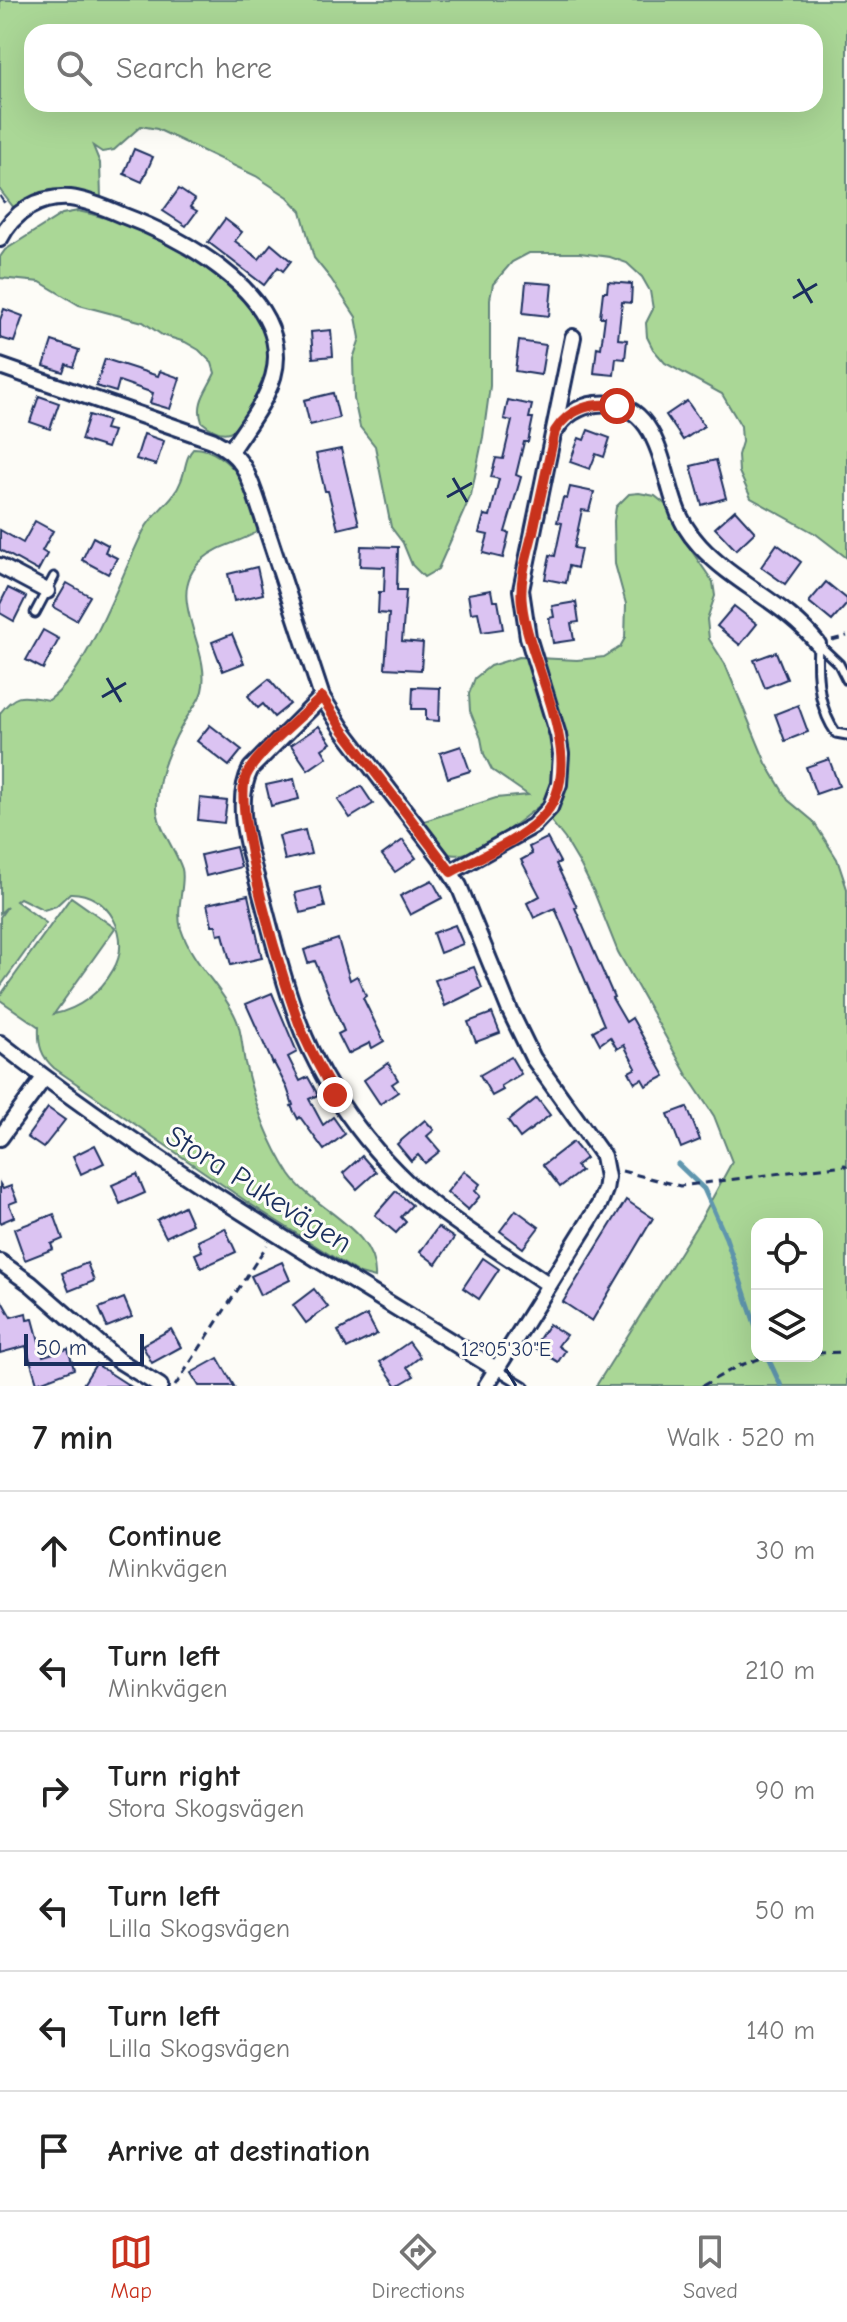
<!DOCTYPE html>
<html lang="en">
<head>
<meta charset="utf-8">
<style>
  :root { --surface:#fff; --page:#f6f6f6; --text:#222; --muted:#767676; --line:#e0e0e0; --accent:#c8321e }
  body { margin:0; font-family:"Comic Neue",sans-serif; background:var(--page); color:var(--text) }
  .controls { position:absolute; right:24px; bottom:24px; display:grid; overflow:hidden; border-radius:16px; box-shadow:0 8px 32px #0002 }
  .controls button { width:72px; height:72px; display:grid; place-items:center; padding:0; border:0; border-bottom:2px solid var(--line); background:var(--surface); color:var(--text); font:40px sans-serif }
  .scale { position:absolute; left:24px; bottom:20px; width:120px; box-sizing:border-box; padding-left:8px; border:4px solid #1b2f5e; border-top:0; font-size:22px; line-height:28px; white-space:nowrap; color:#1b2f5e; -webkit-text-stroke:6px #fdfcf7; paint-order:stroke }
  .stop { position:absolute; width:24px; height:24px; margin:-18px; border:6px solid #c8321e; border-radius:50%; background:#fff }
  .stop.end { background:#c8321e; border-color:#fff; box-shadow:0 2px 8px #0008 }
  .list { margin:0; padding:0; list-style:none }
  h2 { display:flex; justify-content:space-between; align-items:center; height:104px; margin:0; padding:0 32px; font-size:34px }
  h2 small { font-size:26px; font-weight:400; color:var(--muted) }
  .list li { display:grid; grid-template-columns:52px 1fr auto; gap:24px; align-items:center; box-sizing:border-box; height:120px; padding:0 32px; border-top:2px solid var(--line) }
  .list b { display:block; font-size:30px; white-space:nowrap }
  .list p { margin:0; font-size:26px; white-space:nowrap; color:var(--muted) }
  .list em { font-size:26px; font-style:normal; color:var(--muted) }
  .icon { flex:none; width:44px; height:44px; fill:none; stroke:currentColor; stroke-width:2; stroke-linecap:round; stroke-linejoin:round }
  .map { position:relative; flex:none; width:847px; height:1386px; overflow:hidden }
  .search { position:absolute; background:var(--surface); box-shadow:0 8px 32px #0002; left:24px; right:24px; top:24px; height:88px; display:flex; align-items:center; gap:20px; box-sizing:border-box; padding:0 28px; border-radius:24px; color:var(--muted); font-size:30px }
  .sheet { height:824px; background:var(--surface) }
  nav { display:flex; justify-content:space-around; align-items:center; box-sizing:border-box; height:112px; border-top:2px solid var(--line); background:var(--surface); font-size:22px; color:var(--muted) }
  nav a { display:grid; justify-items:center; gap:4px }
  nav .on { color:var(--accent) }
  .map>svg:first-child { display:block }
  .green { fill:#aad796; stroke:#62837a; stroke-width:2; fill-rule:evenodd }
  .lines { fill:none; stroke-linecap:round; stroke-linejoin:round }
  .stream { stroke:#5e96ae; stroke-width:5 }
  .building { fill:#dbc3f2; stroke:#1b2f5e; stroke-width:2 }
  .service-casing { stroke:#1b2f5e; stroke-width:13 }
  .minor-casing { stroke:#1b2f5e; stroke-width:20 }
  .path { stroke:#1b2f5e; stroke-width:3; stroke-dasharray:8 6; stroke-linecap:butt }
  .service { stroke:#fdfcf7; stroke-width:7 }
  .minor { stroke:#fdfcf7; stroke-width:14 }
  .route { stroke:#c8321e; stroke-width:10 }
  .ticks { fill:none; stroke:#1b2f5e; stroke-width:3 }
  .labels { text-anchor:middle; stroke-width:6; stroke-linejoin:round; paint-order:stroke }
  .street-label { font-size:30px; fill:#1b2f5e; stroke:#fdfcf7 }
  .ticks-label { font-size:20px; text-anchor:middle; fill:#1b2f5e; stroke:#fdfcf7; stroke-width:6; stroke-linejoin:round; paint-order:stroke }
</style>
</head>
<body>
<div class="map">
<svg width="847" height="1386" viewBox="0 0 847 1386">
  <rect width="100%" height="100%" fill="#fdfcf7"/>
  <filter id="ink" filterUnits="userSpaceOnUse"><feTurbulence type="fractalNoise" baseFrequency=".0125" numOctaves="2"/><feDisplacementMap in="SourceGraphic" scale="16" xChannelSelector="R" yChannelSelector="G"/><feConvolveMatrix kernelMatrix="1 2 1 2 8 2 1 2 1" color-interpolation-filters="sRGB"/></filter>
  <g filter="url(#ink)">
    <g class="green">
      <path d="M0,0H847V558L816,534L751,498L739,472L738,455L742,442L741,426L722,394L665,363L653,349L647,337L646,323L653,309L650,291L642,277L627,263L610,257L580,253H529L512,262L493,284L490,299V386L483,437L471,495L438,569L424,577L412,565L403,543L391,527L375,446L360,427L354,399L353,359L360,338L356,317L331,279L314,258L301,211L288,197L256,176L157,129L141,126L114,150L102,152L93,146L100,163L101,198C61,190 51,188 14,208L0,190ZM32,32H815V104H32Z"/>
      <path d="M78,211C140,224 238,267 263,329C269,343 272,363 267,378C263,392 243,427 229,432C220,435 209,428 202,422C195,402 207,391 215,373L212,363L199,350L185,342L162,335L143,322L79,305L40,282L0,278V257L5,250L62,214Z"/>
      <path d="M194,448C228,448 264,500 257,532C239,543 219,545 203,559C161,595 213,648 202,691C199,702 189,713 184,722C170,746 158,774 157,802C155,826 175,847 182,869C186,884 175,908 181,929C192,963 220,985 235,1016C242,1029 242,1048 245,1063C254,1102 268,1141 290,1175C314,1210 378,1229 375,1278L360,1274L250,1204L54,1068C41,1056 38,1045 39,1027L0,1000V996L71,897L115,928L54,1014C79,1009 100,993 113,970C133,938 109,892 70,893L56,906L44,910L20,898L16,901L46,923L0,987V917L7,907L0,913V713C17,691 23,696 49,700C88,673 121,574 144,530C153,512 174,501 181,481C186,469 185,457 194,448Z"/>
      <path d="M639,493L655,496L665,504L680,534L713,582L715,596L707,619L709,639L725,664L766,763L788,800L813,821L837,859L847,889V1386H596L701,1219L732,1162L714,1116L687,1075L618,952L594,892L581,866L565,839L539,806C521,820 473,861 449,854L424,821L496,798L528,795L492,770L484,754L481,738L470,711L469,694L475,678L490,666L519,657L577,660L604,657L620,647L625,638L626,604L615,564L614,521L616,507L629,494ZM757,1224H817V1356H757Z"/>
    </g>
    <g class="lines">
      <g class="stream">
        <polyline points="678,1164 704,1189 726,1238 757,1330"/>
        <polyline points="767,1356 781,1386"/>
      </g>
    </g>
    <g class="building">
      <polygon points="134,149 153,157 142,182 124,174"/>
      <polygon points="179,189 195,200 190,207 197,211 186,226 163,211"/>
      <polygon points="225,219 242,232 235,241 259,259 271,244 291,261 283,271 278,267 264,285 208,242"/>
      <polygon points="526,282 552,284 549,316 523,313"/>
      <polygon points="608,282 632,284 631,303 622,302 618,339 627,340 625,359 616,358 614,375 594,373 597,347 601,348 605,317 600,317 603,292 607,292"/>
      <polygon points="4,309 23,316 14,342 0,338 0,320"/>
      <polygon points="331,330 333,356 313,358 311,332"/>
      <polygon points="52,341 79,350 73,367 66,364 63,372 44,366"/>
      <polygon points="519,341 546,345 541,375 515,371"/>
      <polygon points="105,359 158,376 160,371 180,378 170,409 150,403 153,393 119,381 116,392 96,386"/>
      <polygon points="333,393 339,418 310,425 304,400"/>
      <polygon points="39,396 59,403 50,429 30,422"/>
      <polygon points="508,400 532,405 529,418 533,418 528,442 524,442 516,475 521,477 505,532 509,533 503,558 483,553 488,535 479,533 484,515 490,516 499,479 491,477 496,458 503,459 512,421 504,419"/>
      <polygon points="687,401 704,426 683,440 666,415"/>
      <polygon points="89,415 108,421 105,429 113,431 107,448 81,440"/>
      <polygon points="588,430 610,438 604,457 596,454 590,469 570,462 579,438 584,440"/>
      <polygon points="144,434 164,441 156,465 136,459"/>
      <polygon points="341,449 359,524 338,529 328,491 325,491 316,454"/>
      <polygon points="716,460 726,498 702,505 691,466"/>
      <polygon points="570,487 594,492 589,511 582,510 574,548 581,549 577,568 569,566 566,583 545,579 550,555 555,556 562,523 557,522 563,498 567,499"/>
      <polygon points="735,510 755,532 736,550 715,528"/>
      <polygon points="35,521 53,531 42,551 47,554 38,571 0,550 0,530 23,543"/>
      <polygon points="93,537 108,545 105,552 117,558 108,574 82,560"/>
      <polygon points="777,544 801,562 785,584 761,567"/>
      <polygon points="361,546 398,547 397,590 406,590 402,641 423,643 421,670 385,668 389,614 378,613 379,592 384,592 385,567 360,566"/>
      <polygon points="257,567 263,594 234,601 228,574"/>
      <polygon points="826,582 847,599 847,604 832,621 809,602"/>
      <polygon points="67,583 90,596 76,620 53,607"/>
      <polygon points="8,588 26,597 14,621 0,613 0,604"/>
      <polygon points="491,590 493,601 498,601 503,629 482,632 478,612 471,613 468,594"/>
      <polygon points="576,602 579,622 571,623 574,640 553,643 549,618 554,617 552,606"/>
      <polygon points="734,606 757,624 740,645 717,626"/>
      <polygon points="43,630 59,639 43,669 26,660"/>
      <polygon points="232,634 244,663 223,671 212,642"/>
      <polygon points="776,652 787,679 765,688 754,660"/>
      <polygon points="269,679 290,704 274,717 263,704 258,708 248,696"/>
      <polygon points="413,687 440,688 439,721 426,720 426,709 412,709"/>
      <polygon points="798,705 808,732 785,741 775,714"/>
      <polygon points="210,725 242,750 229,766 197,741"/>
      <polygon points="319,726 331,743 322,749 327,757 308,770 291,745"/>
      <polygon points="461,746 470,771 448,778 440,753"/>
      <polygon points="829,759 839,786 816,794 806,767"/>
      <polygon points="294,779 299,799 271,806 266,785"/>
      <polygon points="361,786 373,804 350,818 338,800"/>
      <polygon points="200,798 227,801 224,823 198,820"/>
      <polygon points="305,830 311,854 285,860 279,836"/>
      <polygon points="547,838 560,862 556,864 577,907 575,908 614,997 612,998 626,1022 632,1018 665,1076 646,1086 642,1079 635,1083 629,1072 636,1068 624,1045 617,1049 610,1037 600,1044 593,1031 604,1025 555,908 534,918 527,903 540,896 521,860 532,854 529,847"/>
      <polygon points="403,840 416,858 395,872 382,855"/>
      <polygon points="236,847 241,867 206,876 201,855"/>
      <polygon points="432,880 442,898 410,915 400,896"/>
      <polygon points="320,887 325,907 300,913 295,893"/>
      <polygon points="248,895 262,958 231,965 223,934 218,935 216,925 212,925 207,904"/>
      <polygon points="455,925 463,944 440,953 433,933"/>
      <polygon points="338,939 350,980 357,976 366,996 363,998 384,1041 372,1048 370,1043 348,1054 338,1034 344,1031 315,961 308,963 304,950"/>
      <polygon points="474,967 482,988 445,1006 435,980"/>
      <polygon points="272,993 297,1052 288,1057 300,1081 308,1077 318,1095 309,1099 323,1125 333,1117 345,1134 324,1150 300,1117 298,1119 291,1106 293,1105 287,1088 274,1063 273,1064 246,1004"/>
      <polygon points="492,1013 500,1033 476,1042 468,1022"/>
      <polygon points="511,1057 521,1074 501,1086 503,1090 492,1096 480,1075"/>
      <polygon points="388,1063 398,1080 392,1084 398,1092 380,1104 364,1080"/>
      <polygon points="537,1098 550,1115 520,1138 508,1121"/>
      <polygon points="687,1107 700,1140 681,1148 668,1114"/>
      <polygon points="48,1108 65,1120 43,1148 27,1137"/>
      <polygon points="425,1120 434,1130 427,1136 440,1151 425,1163 418,1155 411,1161 397,1144"/>
      <polygon points="573,1142 586,1158 576,1166 581,1171 560,1187 543,1165"/>
      <polygon points="95,1145 104,1163 81,1174 73,1156"/>
      <polygon points="362,1156 376,1172 357,1189 343,1173"/>
      <polygon points="464,1171 480,1184 475,1191 480,1196 468,1210 447,1192"/>
      <polygon points="137,1174 145,1193 120,1204 112,1185"/>
      <polygon points="0,1184 3,1189 11,1186 17,1201 9,1204 14,1217 0,1223"/>
      <polygon points="396,1191 412,1205 401,1217 406,1222 396,1233 375,1215"/>
      <polygon points="626,1200 653,1218 592,1321 563,1302"/>
      <polygon points="184,1206 192,1224 166,1237 157,1220"/>
      <polygon points="516,1210 539,1227 523,1248 500,1231"/>
      <polygon points="54,1214 63,1239 51,1244 53,1249 25,1260 14,1229"/>
      <polygon points="438,1227 454,1238 436,1264 420,1252"/>
      <polygon points="225,1228 236,1252 201,1268 195,1254 202,1251 198,1241"/>
      <polygon points="483,1258 499,1269 479,1299 463,1288"/>
      <polygon points="282,1262 290,1280 260,1295 251,1276"/>
      <polygon points="87,1263 94,1281 69,1291 62,1273"/>
      <polygon points="314,1289 328,1307 306,1323 293,1305"/>
      <polygon points="0,1298 11,1317 26,1313 27,1320 33,1319 43,1356 68,1349 74,1369 37,1383 26,1346 0,1353"/>
      <polygon points="124,1298 132,1317 107,1327 99,1308"/>
      <polygon points="367,1315 377,1334 347,1349 338,1331"/>
      <polygon points="549,1324 566,1335 558,1346 565,1351 558,1362 534,1347"/>
      <polygon points="171,1329 181,1347 152,1363 142,1345"/>
      <polygon points="409,1342 420,1357 407,1367 414,1376 397,1386 380,1362"/>
      <polygon points="218,1358 234,1386 199,1386 191,1373"/>
      <polygon points="96,1364 130,1386 82,1386"/>
    </g>
    <g class="lines">
      <g class="service-casing">
        <g id="service">
          <polyline points="35,613 54,577"/>
          <path d="M818,644C816,674 818,708 836,733L847,735"/>
          <polyline points="818,644 839,664 847,680"/>
          <polyline points="496,1369 524,1386"/>
        </g>
      </g>
      <g class="minor-casing">
        <g id="minor">
          <path d="M0,239C13,212 39,196 70,198C87,200 106,208 122,215C178,236 277,288 276,357C276,391 249,422 231,450"/>
          <path d="M0,366L212,440C243,456 247,471 258,503L322,697L343,730L441,858L459,886L510,1011L533,1058L603,1156L607,1177L605,1190L599,1205L486,1386"/>
          <path d="M556,430C564,416 579,406 596,404C656,397 661,464 675,504C680,520 689,534 700,546C736,585 786,603 818,644"/>
          <polyline points="0,566 47,591"/>
          <path d="M322,697L251,768C231,806 252,859 262,898C272,935 281,973 294,1009C319,1083 368,1151 428,1201C466,1231 508,1257 548,1284"/>
          <polyline points="451,872 533,826 550,808 559,784 561,754 558,735 528,637 521,590 573,337"/>
          <path d="M0,1043C155,1165 328,1265 496,1369"/>
          <polyline points="0,1138 44,1078"/>
          <polyline points="0,1262 31,1284 118,1360 160,1386"/>
        </g>
      </g>
      <g class="path">
        <polyline points="0,196 7,206"/>
        <polyline points="832,640 847,636"/>
        <polyline points="622,1171 680,1186 845,1165 847,1167"/>
        <polyline points="817,1353 847,1352"/>
        <polyline points="175,1386 267,1245"/>
        <polyline points="702,1386 738,1366 768,1356"/>
      </g>
      <use href="#service" class="service"/>
      <use href="#minor" class="minor"/>
    </g>
  </g>
  <g class="lines" filter="url(#ink)">
    <path class="route" d="M335,1095C324,1076 313,1056 304,1036C286,994 231,813 246,776C257,752 301,717 322,697L343,730L451,872C481,856 516,843 540,819C595,767 528,665 522,604C519,580 527,555 533,532C540,498 548,464 555,431C569,408 593,402 617,406"/>
  </g>
  <path class="ticks" d="M798,279L812,303M793,298L817,284M453,478L467,502M447,497L472,483M107,678L121,702M102,697L126,683M506,1369L516,1386"/>
  <g class="labels">
    <g class="street-label">
      <text transform="translate(259 1189) rotate(32)" y="10">Stora Pukevägen</text>
    </g>
  </g>
  <g class="ticks-label">
    <text x="506" y="1356">12°05'30"E</text>
  </g>
</svg>
<div class="controls">
<button><svg class="icon" aria-label="locate" viewBox="0 0 24 24"><circle cx="12" cy="12" r="6"/><path d="M12 2v4M12 18v4M2 12h4M18 12h4"/></svg></button>
<button><svg class="icon" aria-label="layers" viewBox="0 0 24 24"><path d="M12 4l9 5-9 5-9-5zM3 14l9 5 9-5"/></svg></button>
</div>
<div class="scale">50 m</div>
<div class="stop" style="left:617px;top:406px"></div>
<div class="stop end" style="left:335px;top:1095px"></div>
<div class="search"><svg class="icon" aria-label="search" viewBox="0 0 24 24"><circle cx="10" cy="10" r="6"/><path d="M15 15l6 6"/></svg>Search here</div>
</div>
<section class="sheet">
<h2>7 min<small>Walk · 520 m</small></h2>
<ul class="list">
<li><svg class="icon" aria-label="ahead" viewBox="0 0 24 24"><path d="M12 20V5M6 11l6-6 6 6"/></svg><div><b>Continue</b><p>Minkvägen</p></div><em>30 m</em></li>
<li><svg class="icon" aria-label="left" viewBox="0 0 24 24"><path d="M17 20v-9H6M10 6l-5 5 5 5"/></svg><div><b>Turn left</b><p>Minkvägen</p></div><em>210 m</em></li>
<li><svg class="icon" aria-label="right" viewBox="0 0 24 24"><path d="M7 20v-9h11M14 6l5 5-5 5"/></svg><div><b>Turn right</b><p>Stora Skogsvägen</p></div><em>90 m</em></li>
<li><svg class="icon" aria-label="left" viewBox="0 0 24 24"><path d="M17 20v-9H6M10 6l-5 5 5 5"/></svg><div><b>Turn left</b><p>Lilla Skogsvägen</p></div><em>50 m</em></li>
<li><svg class="icon" aria-label="left" viewBox="0 0 24 24"><path d="M17 20v-9H6M10 6l-5 5 5 5"/></svg><div><b>Turn left</b><p>Lilla Skogsvägen</p></div><em>140 m</em></li>
<li><svg class="icon" aria-label="arrive" viewBox="0 0 24 24"><path d="M6 21V4h12l-3 4 3 4H6"/></svg><div><b>Arrive at destination</b></div></li>
</ul>
</section>
<nav>
<a class="on"><svg class="icon" aria-label="map" viewBox="0 0 24 24"><path d="M3 6l6-2 6 2 6-2v14l-6 2-6-2-6 2zM9 4v14M15 6v14"/></svg>Map</a>
<a><svg class="icon" aria-label="directions" viewBox="0 0 24 24"><path d="M12 3l9 9-9 9-9-9zM9 14v-3h6M13 9l2 2-2 2"/></svg>Directions</a>
<a><svg class="icon" aria-label="saved" viewBox="0 0 24 24"><path d="M7 4h10v16l-5-4-5 4z"/></svg>Saved</a>
</nav>
</body>
</html>
